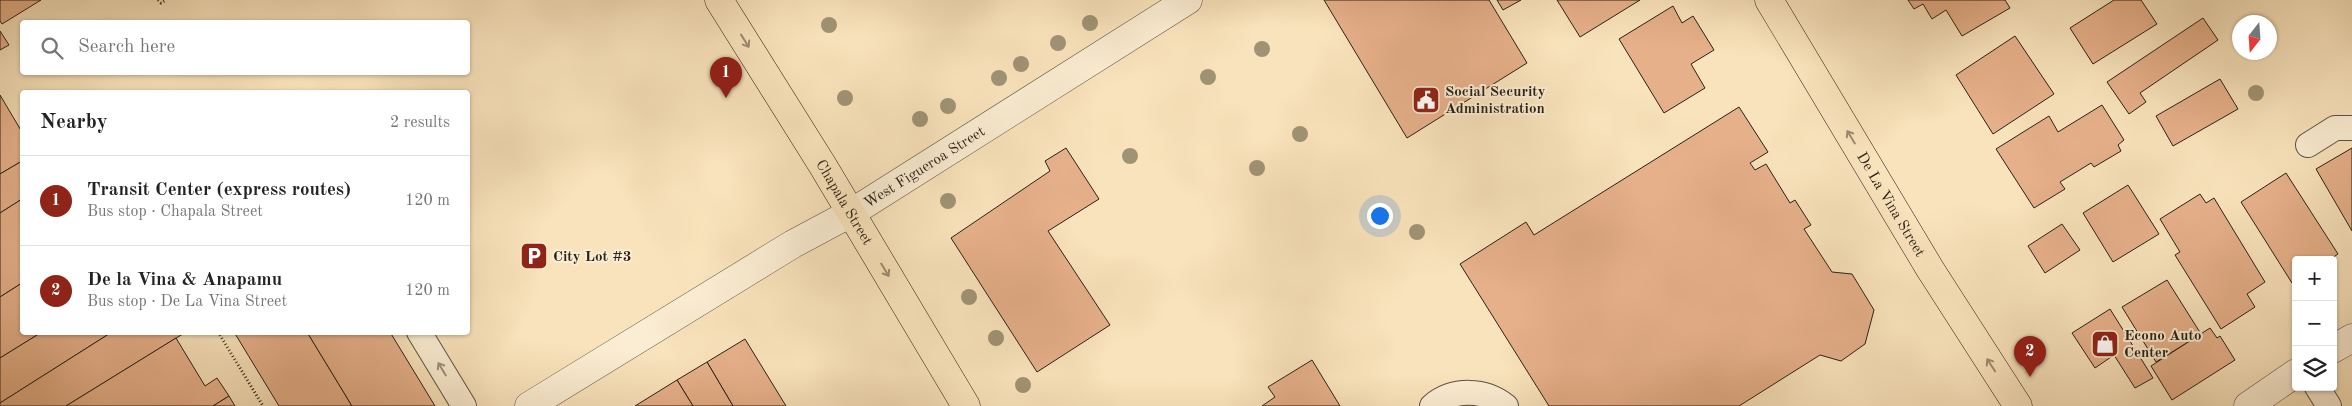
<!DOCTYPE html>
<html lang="en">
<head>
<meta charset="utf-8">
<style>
  :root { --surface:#fff; --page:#f2f2f2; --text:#222; --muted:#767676; --line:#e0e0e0; --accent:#8f2418 }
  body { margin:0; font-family:"Old Standard TT",serif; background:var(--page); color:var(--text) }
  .controls { position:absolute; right:15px; bottom:15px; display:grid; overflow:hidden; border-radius:5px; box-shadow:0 1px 4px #0004 }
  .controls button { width:45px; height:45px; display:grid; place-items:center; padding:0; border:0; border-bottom:1px solid var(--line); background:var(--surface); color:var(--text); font:25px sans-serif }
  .compass { position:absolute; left:2232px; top:15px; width:45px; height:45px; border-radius:50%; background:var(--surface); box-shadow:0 1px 4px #0004; rotate:197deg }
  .you { position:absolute; left:1379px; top:215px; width:18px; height:18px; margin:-12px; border:4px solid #fff; border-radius:50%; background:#1a73e8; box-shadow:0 0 0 8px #1a73e833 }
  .badge { display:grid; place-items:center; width:32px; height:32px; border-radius:50%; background:var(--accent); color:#fff; font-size:16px; font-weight:700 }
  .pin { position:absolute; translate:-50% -41px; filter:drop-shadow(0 1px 2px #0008) }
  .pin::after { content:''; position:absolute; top:26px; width:18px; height:15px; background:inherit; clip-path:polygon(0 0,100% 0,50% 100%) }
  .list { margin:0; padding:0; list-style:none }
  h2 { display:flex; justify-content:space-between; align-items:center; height:65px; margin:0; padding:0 20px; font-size:21px }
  h2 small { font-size:16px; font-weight:400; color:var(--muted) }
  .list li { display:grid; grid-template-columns:32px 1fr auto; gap:15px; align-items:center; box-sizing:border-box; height:90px; padding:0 20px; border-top:1px solid var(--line) }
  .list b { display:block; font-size:19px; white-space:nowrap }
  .list p { margin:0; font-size:16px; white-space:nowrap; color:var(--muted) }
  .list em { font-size:16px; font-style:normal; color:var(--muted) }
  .icon { flex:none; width:28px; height:28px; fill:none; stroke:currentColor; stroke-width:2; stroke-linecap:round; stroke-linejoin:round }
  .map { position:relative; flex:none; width:2352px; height:406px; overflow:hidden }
  .search { position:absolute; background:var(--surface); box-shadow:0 1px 4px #0004; left:20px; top:20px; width:450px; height:55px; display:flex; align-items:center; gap:12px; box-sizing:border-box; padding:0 18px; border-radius:5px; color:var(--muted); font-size:19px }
  .panel { position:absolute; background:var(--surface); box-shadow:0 1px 4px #0004; left:20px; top:90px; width:450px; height:245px; border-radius:5px }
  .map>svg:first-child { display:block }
  .building { fill:#e6b08a; stroke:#2a2118 }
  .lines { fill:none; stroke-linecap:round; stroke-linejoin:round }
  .lane-casing { stroke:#5e5241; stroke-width:26 }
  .street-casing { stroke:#5e5241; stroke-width:29 }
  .primary-casing { stroke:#2a2118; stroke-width:29 }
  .path { stroke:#2a2118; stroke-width:3; stroke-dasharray:1 2.5; stroke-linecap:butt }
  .lane { stroke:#fbedd3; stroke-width:24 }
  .street { stroke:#fbedd3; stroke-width:28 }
  .primary { stroke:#f9e3bc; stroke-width:28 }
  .tree { fill:#a09375 }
  .oneway { stroke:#9c8c72 }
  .oneway2 { stroke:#9d917f }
  .labels { text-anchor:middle; stroke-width:4; stroke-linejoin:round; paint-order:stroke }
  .poi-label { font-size:15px; font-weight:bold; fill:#2a2118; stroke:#fbedd3; text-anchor:start }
  .street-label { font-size:15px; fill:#2a2118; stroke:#fbedd3 }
</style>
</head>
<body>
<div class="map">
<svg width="2352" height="406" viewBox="0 0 2352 406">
  <rect width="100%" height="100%" fill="#f9e3bc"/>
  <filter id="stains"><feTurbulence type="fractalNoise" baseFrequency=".004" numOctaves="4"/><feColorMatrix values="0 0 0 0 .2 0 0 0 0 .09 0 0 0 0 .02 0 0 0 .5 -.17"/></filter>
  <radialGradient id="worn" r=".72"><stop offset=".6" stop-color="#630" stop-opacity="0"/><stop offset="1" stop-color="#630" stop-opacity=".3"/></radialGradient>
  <g class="building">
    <polygon points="0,0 41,0 2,24 0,21"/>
    <polygon points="1324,0 1489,0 1527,63 1407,138"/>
    <polygon points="1497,0 1521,0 1503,10"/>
    <polygon points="1557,0 1640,0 1580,37"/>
    <polygon points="1908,0 2005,0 2010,8 1962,36 1946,10 1932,19 1923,4 1914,9"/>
    <polygon points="2114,0 2141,0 2157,24 2093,64 2070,28"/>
    <polygon points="1673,6 1682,23 1693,16 1714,50 1691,64 1705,88 1664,113 1619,39"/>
    <polygon points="2203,18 2218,40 2140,93 2146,102 2129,114 2107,82"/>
    <polygon points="0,31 9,45 0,50"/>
    <polygon points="2015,36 2054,94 1993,134 1956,75"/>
    <polygon points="2220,79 2238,109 2173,146 2156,116"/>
    <polygon points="0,95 22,132 22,161 0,174"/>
    <polygon points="2102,105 2124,140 2118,145 2121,151 2094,167 2091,163 2060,182 2065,189 2034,208 1996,149 2049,116 2058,132"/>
    <polygon points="1739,107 1768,152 1750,163 1755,170 1766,164 1790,203 1795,200 1811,225 1804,229 1832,272 1852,274 1874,310 1865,344 1841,361 1820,355 1739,406 1549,406 1460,264 1526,222 1534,235"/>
    <polygon points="1066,148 1099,199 1048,231 1110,325 1037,372 951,238 1050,171 1045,161"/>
    <polygon points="2352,148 2352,231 2316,169"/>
    <polygon points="22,161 22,199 0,213 0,174"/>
    <polygon points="2286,173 2338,254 2329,260 2296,260 2296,280 2292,283 2241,202"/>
    <polygon points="2128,185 2159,234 2113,262 2083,213"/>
    <polygon points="2200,194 2206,203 2214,198 2265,282 2247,294 2255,307 2221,329 2175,255 2180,252 2160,219"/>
    <polygon points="22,199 22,283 0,297 0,213"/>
    <polygon points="2062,224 2080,250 2045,273 2028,246"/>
    <polygon points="2167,280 2201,334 2156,362 2122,307"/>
    <polygon points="22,283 22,332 42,332 0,358 0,297"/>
    <polygon points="2110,309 2153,378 2135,388 2114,355 2095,368 2072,333"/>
    <polygon points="2210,328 2217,338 2220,336 2235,360 2172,400 2151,366"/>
    <polygon points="42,332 112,332 0,403 0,358"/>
    <polygon points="112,332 186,332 66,406 0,406 0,403"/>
    <polygon points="234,332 307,332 352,406 279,406"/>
    <polygon points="307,332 390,332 435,406 352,406"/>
    <polygon points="176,338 205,386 217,378 229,396 213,406 66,406"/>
    <polygon points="745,339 786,406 733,406 707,362"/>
    <polygon points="1312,360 1340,406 1262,406 1275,397 1268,387"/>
    <polygon points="707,362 733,406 693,406 677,380"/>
    <polygon points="677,380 693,406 635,406"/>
    <polygon points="229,396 235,406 213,406"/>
  </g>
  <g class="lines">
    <g class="lane-casing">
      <g id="lane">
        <polyline points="2308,145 2335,128 2352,128"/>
        <polyline points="419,332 464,406"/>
        <polyline points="2317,387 2329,406"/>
        <path d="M1432,406C1453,388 1485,389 1506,406"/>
      </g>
    </g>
    <g class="street-casing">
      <g id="street">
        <polyline points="2333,349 2352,338"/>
        <path id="s1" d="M529,406L793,244L851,213L1188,0"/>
        <polyline points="2248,406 2296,373"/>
      </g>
    </g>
    <g class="primary-casing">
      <g id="primary">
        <path id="s2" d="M719,0L823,166L966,406"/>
        <path id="s3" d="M1769,0L1930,269L2018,406"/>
      </g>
    </g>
    <g class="path">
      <polyline points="158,0 161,3 166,0"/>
      <polyline points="218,332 263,406"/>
    </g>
    <use href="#lane" class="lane"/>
    <use href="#street" class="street"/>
    <use href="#primary" class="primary"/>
  </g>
  <g class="tree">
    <circle cx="1090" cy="23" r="8"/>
    <circle cx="829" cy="25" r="8"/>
    <circle cx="1058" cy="43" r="8"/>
    <circle cx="1262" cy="49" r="8"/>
    <circle cx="1021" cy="64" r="8"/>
    <circle cx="1208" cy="77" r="8"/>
    <circle cx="999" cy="78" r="8"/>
    <circle cx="2256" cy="93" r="8"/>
    <circle cx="845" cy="98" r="8"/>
    <circle cx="948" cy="106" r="8"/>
    <circle cx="920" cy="119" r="8"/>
    <circle cx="1300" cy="134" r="8"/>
    <circle cx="1130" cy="156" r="8"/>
    <circle cx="1257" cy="168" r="8"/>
    <circle cx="948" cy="201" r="8"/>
    <circle cx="1417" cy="232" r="8"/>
    <circle cx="969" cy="297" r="8"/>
    <circle cx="996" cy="338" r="8"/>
    <circle cx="1023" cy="385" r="8"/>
  </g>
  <defs><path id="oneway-shaft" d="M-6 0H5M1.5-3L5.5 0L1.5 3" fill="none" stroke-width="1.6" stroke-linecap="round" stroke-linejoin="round" transform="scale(1.25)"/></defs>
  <g class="oneway">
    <use href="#oneway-shaft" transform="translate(745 41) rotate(58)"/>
    <use href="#oneway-shaft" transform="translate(1851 137) rotate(-121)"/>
    <use href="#oneway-shaft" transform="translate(885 270) rotate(59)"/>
    <use href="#oneway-shaft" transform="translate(1991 365) rotate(-123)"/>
  </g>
  <use class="oneway2" href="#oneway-shaft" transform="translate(442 369) rotate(-121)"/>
  <defs>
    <g id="civic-square" transform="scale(1.4375)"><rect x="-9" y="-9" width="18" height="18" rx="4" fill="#8f2418" stroke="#fbedd3"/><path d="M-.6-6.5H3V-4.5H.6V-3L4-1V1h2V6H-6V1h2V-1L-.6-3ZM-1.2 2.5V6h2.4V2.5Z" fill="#fff"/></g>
    <g id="parking-square" transform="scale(1.4375)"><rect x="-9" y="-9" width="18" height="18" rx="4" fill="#8f2418" stroke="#fbedd3"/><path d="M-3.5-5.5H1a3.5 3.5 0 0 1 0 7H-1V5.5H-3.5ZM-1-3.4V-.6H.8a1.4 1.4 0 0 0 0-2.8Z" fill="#fff"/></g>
    <g id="shop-square" transform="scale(1.4375)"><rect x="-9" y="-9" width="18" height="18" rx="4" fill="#8f2418" stroke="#fbedd3"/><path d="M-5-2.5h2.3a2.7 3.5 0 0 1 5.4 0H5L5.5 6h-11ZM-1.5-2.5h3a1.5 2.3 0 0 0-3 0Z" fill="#fff"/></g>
  </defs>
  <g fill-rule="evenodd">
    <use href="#civic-square" x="1426" y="100"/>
    <use href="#parking-square" x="534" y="256"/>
    <use href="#shop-square" x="2105" y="344"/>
  </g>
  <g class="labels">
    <g class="poi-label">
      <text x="1445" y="96">Social Security<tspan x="1445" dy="17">Administration</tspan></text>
      <text x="553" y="261">City Lot #3</text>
      <text x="2124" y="340">Econo Auto<tspan x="2124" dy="17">Center</tspan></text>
    </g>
    <g class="street-label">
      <text dy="5" stroke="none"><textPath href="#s1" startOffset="462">West Figueroa Street</textPath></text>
      <text dy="5" stroke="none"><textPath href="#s2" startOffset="238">Chapala Street</textPath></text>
      <text dy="5" stroke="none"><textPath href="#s3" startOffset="238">De La Vina Street</textPath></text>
    </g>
  </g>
  <rect width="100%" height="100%" filter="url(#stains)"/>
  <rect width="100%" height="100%" fill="url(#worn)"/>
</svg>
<div class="controls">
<button>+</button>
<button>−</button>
<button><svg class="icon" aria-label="layers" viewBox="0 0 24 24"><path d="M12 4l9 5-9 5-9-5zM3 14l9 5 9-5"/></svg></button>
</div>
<svg class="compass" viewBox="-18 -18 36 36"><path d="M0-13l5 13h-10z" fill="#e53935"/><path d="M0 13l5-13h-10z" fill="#767676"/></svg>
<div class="you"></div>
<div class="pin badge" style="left:726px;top:98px">1</div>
<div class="pin badge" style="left:2030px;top:377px">2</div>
<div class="search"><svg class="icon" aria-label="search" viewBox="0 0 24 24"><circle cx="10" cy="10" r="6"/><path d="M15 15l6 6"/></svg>Search here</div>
<section class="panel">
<h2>Nearby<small>2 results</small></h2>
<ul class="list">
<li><span class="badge">1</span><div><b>Transit Center (express routes)</b><p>Bus stop · Chapala Street</p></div><em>120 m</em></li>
<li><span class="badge">2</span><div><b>De la Vina &amp; Anapamu</b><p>Bus stop · De La Vina Street</p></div><em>120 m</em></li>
</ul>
</section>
</div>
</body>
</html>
